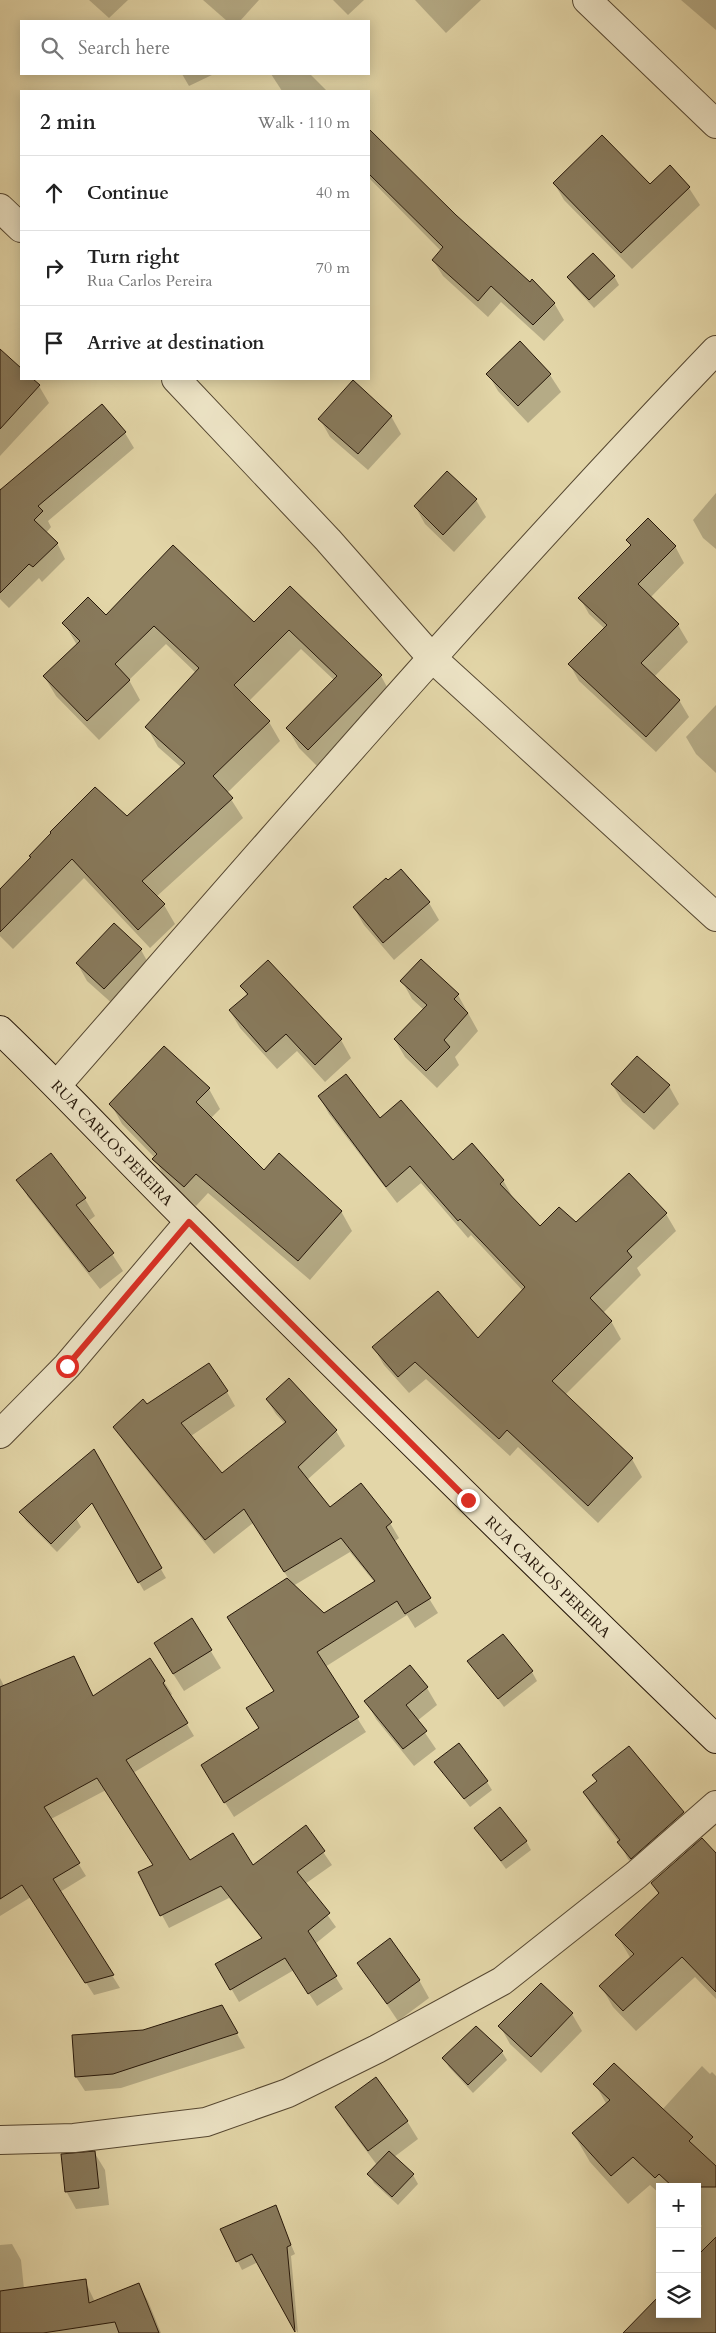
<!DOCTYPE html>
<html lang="en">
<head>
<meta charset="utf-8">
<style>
  :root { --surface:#fff; --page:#f6f6f6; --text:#222; --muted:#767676; --line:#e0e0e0 }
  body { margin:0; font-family:Cardo,serif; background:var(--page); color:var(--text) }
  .controls { position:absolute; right:15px; bottom:15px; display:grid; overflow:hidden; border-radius:0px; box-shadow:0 2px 12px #0003 }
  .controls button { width:45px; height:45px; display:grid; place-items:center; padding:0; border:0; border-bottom:1px solid var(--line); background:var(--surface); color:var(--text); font:25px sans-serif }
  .stop { position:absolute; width:15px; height:15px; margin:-11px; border:4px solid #d93025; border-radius:50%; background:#fff }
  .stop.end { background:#d93025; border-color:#fff; box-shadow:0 1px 5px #0008 }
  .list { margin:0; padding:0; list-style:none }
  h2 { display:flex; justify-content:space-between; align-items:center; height:65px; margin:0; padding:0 20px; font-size:21px }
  h2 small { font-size:16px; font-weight:400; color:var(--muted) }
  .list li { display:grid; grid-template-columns:32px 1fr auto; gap:15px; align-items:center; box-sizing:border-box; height:75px; padding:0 20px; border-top:1px solid var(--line) }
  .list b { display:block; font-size:19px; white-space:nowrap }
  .list p { margin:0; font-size:16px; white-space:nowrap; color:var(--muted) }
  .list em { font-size:16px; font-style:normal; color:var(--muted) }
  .icon { flex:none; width:28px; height:28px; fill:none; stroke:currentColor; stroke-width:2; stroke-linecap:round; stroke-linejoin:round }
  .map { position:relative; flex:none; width:716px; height:2333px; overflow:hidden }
  .search { position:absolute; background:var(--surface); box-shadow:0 2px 12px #0003; left:20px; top:20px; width:350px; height:55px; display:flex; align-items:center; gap:12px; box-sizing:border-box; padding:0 18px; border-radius:0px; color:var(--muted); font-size:19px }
  .panel { position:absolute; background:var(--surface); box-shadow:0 2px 12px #0003; left:20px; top:90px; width:350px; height:290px; border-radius:0px }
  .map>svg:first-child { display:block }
  .shadow { fill:#0003; fill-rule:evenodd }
  .building { fill:#887a5c; stroke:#261709 }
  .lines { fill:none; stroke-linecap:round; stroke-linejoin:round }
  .street-casing { stroke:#554731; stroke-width:30 }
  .secondary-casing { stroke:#261709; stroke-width:30 }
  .street { stroke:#ede4c6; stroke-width:28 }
  .secondary { stroke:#ede4c6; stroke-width:28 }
  .route { stroke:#d93025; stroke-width:6 }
  .labels { text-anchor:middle; stroke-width:5; stroke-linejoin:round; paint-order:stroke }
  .street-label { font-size:15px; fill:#261709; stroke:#ede4c6 }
</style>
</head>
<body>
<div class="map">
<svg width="716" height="2333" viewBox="0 0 716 2333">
  <rect width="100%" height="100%" fill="#e3d6a8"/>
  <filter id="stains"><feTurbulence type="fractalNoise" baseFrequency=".004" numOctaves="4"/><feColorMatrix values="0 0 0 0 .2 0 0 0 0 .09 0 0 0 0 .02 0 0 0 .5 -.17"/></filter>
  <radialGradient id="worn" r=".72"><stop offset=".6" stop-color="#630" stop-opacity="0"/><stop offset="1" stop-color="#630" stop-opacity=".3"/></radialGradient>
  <g class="shadow">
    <polygon points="89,0 128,0 109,18"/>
    <polygon points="203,0 259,0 240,21 227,21"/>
    <polygon points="333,0 364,0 348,15"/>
    <polygon points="415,0 481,0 446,33"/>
    <polygon points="681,0 716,0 716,30"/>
    <polygon points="182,74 214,74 189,86"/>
    <polygon points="271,74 310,74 327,91 282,91"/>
    <polygon points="370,132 455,216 554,303 564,320 544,341 501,302 488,317 443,276 433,260 441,251 369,178"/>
    <polygon points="670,167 689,188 700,205 632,269 564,200 554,183 650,186"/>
    <polygon points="614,276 619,285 594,308 574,286 569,278"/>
    <polygon points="0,351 21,370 21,379 31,379 39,386 49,403 0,456"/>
    <polygon points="488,374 550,375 561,392 528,423 498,391"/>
    <polygon points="102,406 125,433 134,448 48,521 51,527 46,533 57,543 65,559 42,582 39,578 9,608 0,599 0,488 2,490"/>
    <polygon points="391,416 401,434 368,470 330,437 320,419"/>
    <polygon points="716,493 716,549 703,538 693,520"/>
    <polygon points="476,500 486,517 454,552 425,524 415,506"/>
    <polygon points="628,540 675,546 684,563 650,598 678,625 688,642 654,677 679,700 689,717 656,752 579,681 570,665 605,629 589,614 580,598 631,546"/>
    <polygon points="290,587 381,676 392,696 320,769 299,748 288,729 335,681 301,649 249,701 269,722 280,741 227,793 243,818 156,897 164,905 175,924 150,948 84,878 13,949 0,936 0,890 32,858 127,818 182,768 158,747 147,727 196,673 166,644 129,680 140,700 99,740 56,696 44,676 77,645 64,623 106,617 254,624"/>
    <polygon points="716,705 716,773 696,754 686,737"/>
    <polygon points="429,903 439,920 394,960 364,925 354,908"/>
    <polygon points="114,925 141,950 151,968 115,1006 87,981 77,963"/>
    <polygon points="421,961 458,995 478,1031 455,1057 459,1065 437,1088 405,1057 395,1040 424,1010 412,999 402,981"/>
    <polygon points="268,962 341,1040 351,1058 325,1082 297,1051 277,1069 240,1028 230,1011 247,996 242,986"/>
    <polygon points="612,1084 669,1086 679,1104 654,1130 622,1101"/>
    <polygon points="209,1089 220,1109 211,1118 264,1172 341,1211 352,1231 310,1280 208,1193 196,1206 165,1179 155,1158 122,1124 111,1104"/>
    <polygon points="319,1096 380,1120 453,1162 503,1180 513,1198 540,1228 576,1224 629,1174 666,1214 676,1231 637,1268 641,1275 603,1313 611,1321 621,1339 565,1395 632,1459 642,1477 598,1523 518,1447 510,1456 426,1379 409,1393 384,1365 374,1348 478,1339 523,1291 471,1235 468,1238 421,1183 397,1203 329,1114"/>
    <polygon points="51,1155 85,1199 95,1216 87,1222 112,1254 123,1271 100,1289 28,1197 18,1180"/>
    <path d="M289,1380L336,1431L345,1446L307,1480L330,1509L390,1523L399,1538L394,1542L438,1613L415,1628L407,1615L325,1667L366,1732L234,1817L211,1780L260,1729L275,1692L292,1584L253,1523L214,1554L124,1442L115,1427L147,1405L227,1392L235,1406L191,1436L222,1474L285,1424L276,1414L267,1400ZM350,1552L375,1583L324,1615L293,1586Z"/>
    <polygon points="108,1477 166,1578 144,1591 89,1496"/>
    <polygon points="21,1512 76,1518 81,1527 57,1552 26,1521"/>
    <polygon points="192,1620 221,1668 184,1691 165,1661"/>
    <polygon points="150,1660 172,1694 170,1696 194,1736 133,1773 190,1862 252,1867 306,1827 332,1865 305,1884 336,1927 315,1944 343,1989 317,2006 294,1970 239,2002 217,1964 262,1939 229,1898 169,1928 139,1873 154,1866 106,1790 51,1819 86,1876 60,1892 120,1988 94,1995 31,1897 0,1916 0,1678 4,1686 81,1670 94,1697"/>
    <polygon points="469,1661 532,1672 537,1681 504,1707"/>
    <polygon points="427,1688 437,1705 417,1721 436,1749 414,1766 376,1719 366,1701"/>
    <polygon points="629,1747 683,1813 693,1829 641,1874 628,1859 619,1842 594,1809 584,1793 598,1782"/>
    <polygon points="436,1763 487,1782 492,1790 470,1807"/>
    <polygon points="475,1828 526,1841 531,1850 506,1869"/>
    <polygon points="716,1854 716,1999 695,1977 636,2031 613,2007 601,1986 631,1959 617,1935 659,1895 652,1883"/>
    <polygon points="359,1963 419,1980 429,1998 398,2021"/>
    <polygon points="222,2007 245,2048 121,2088 85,2091 76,2077"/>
    <polygon points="572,2014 582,2031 541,2073 510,2044 500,2026"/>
    <polygon points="502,2052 507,2060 473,2093 449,2067 444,2058"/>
    <polygon points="702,2066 710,2074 712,2072 716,2076 716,2333 625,2333 660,2314 697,2314 697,2231 702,2226 697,2221 697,2187 660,2187 660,2194 650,2185 628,2204 590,2162 573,2133 607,2105 595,2084 662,2110"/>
    <polygon points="337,2108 407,2121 418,2139 394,2157 413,2175 418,2184 398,2205 374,2183 369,2174 377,2165 347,2125"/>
    <polygon points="94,2152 105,2170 109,2205 76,2209 66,2191"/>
    <polygon points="275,2207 295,2254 291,2256 298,2333 258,2262 242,2270 222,2230"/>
    <polygon points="12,2244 21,2260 24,2289 85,2281 95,2302 138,2284 148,2301 161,2333 2,2333 0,2317 0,2245"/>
  </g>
  <g class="building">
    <polygon points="369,129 456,215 530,282 532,279 555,303 533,325 491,286 478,301 432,260 443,247 369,174"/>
    <polygon points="602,135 650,184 670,165 690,187 621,253 553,183"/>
    <polygon points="593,253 615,276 589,300 567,277"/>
    <polygon points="520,341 551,374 518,406 486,374"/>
    <polygon points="0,349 21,368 21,379 33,379 40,385 0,429"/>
    <polygon points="353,380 392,416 358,454 318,419"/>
    <polygon points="102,404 126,432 38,506 43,511 34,520 58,543 33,567 29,564 0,593 0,490"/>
    <polygon points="447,471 477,499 443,535 414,506"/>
    <polygon points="648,518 676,546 638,584 679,624 641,663 680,700 646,737 568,664 607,625 578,598 631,545 626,540"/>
    <polygon points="173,545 254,622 290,586 382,675 308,750 286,728 337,676 289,630 234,685 270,721 213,776 233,798 142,881 165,904 138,930 72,859 0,932 0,889 31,857 29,856 51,833 50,832 95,787 127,816 185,763 145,727 199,668 154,626 115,664 130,680 87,721 43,676 80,641 62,623 88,597 106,615"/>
    <polygon points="401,869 430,902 383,943 353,907 386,878 388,880"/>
    <polygon points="114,923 142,949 104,989 76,963"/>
    <polygon points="421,959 459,994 454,999 468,1013 444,1040 450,1047 426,1071 394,1039 427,1005 400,981"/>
    <polygon points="268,960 342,1039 315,1065 286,1034 266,1052 229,1010 248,994 240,986"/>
    <polygon points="164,1046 210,1088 196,1102 264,1170 279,1153 342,1211 298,1261 196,1174 184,1187 152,1159 157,1154 109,1104"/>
    <polygon points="637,1056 670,1085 644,1113 611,1084"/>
    <polygon points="346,1074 380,1118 401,1100 453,1160 472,1143 504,1180 500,1184 540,1226 559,1207 576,1222 629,1173 667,1213 627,1251 632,1257 590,1298 612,1321 552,1381 633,1458 588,1506 507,1430 499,1439 415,1362 398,1377 372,1347 438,1291 478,1338 525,1287 460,1219 458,1221 410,1166 386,1187 318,1096"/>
    <polygon points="51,1153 86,1198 76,1205 114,1253 89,1272 16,1180"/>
    <polygon points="209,1363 228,1391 181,1423 222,1473 286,1422 266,1399 289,1378 337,1430 298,1467 330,1507 361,1483 392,1522 386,1527 431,1598 405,1614 397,1601 317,1652 359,1717 224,1803 201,1765 259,1728 246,1708 274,1691 227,1617 287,1578 324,1613 375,1581 341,1538 284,1572 244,1509 205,1540 113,1427 143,1399 147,1404"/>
    <polygon points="94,1449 162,1568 138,1583 92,1503 51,1544 19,1512"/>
    <polygon points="192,1618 212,1650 173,1674 154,1643"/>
    <polygon points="503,1634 533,1671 498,1699 467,1661"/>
    <polygon points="74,1656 93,1696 150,1658 165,1681 163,1683 188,1723 126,1760 190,1860 233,1833 253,1865 306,1825 325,1851 297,1872 330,1913 308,1931 337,1976 308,1994 285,1958 230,1990 215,1964 262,1938 221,1886 160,1916 138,1872 153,1865 97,1778 44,1807 80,1863 53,1879 114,1975 85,1983 22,1885 0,1899 0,1687"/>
    <polygon points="410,1665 428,1687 406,1705 427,1731 403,1749 364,1701"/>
    <polygon points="459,1743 488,1781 464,1799 434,1762"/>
    <polygon points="629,1746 684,1812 631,1859 617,1842 620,1840 583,1792 597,1781 592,1775"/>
    <polygon points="500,1807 527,1841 501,1861 474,1828"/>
    <polygon points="702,1838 716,1853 716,1992 682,1957 623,2011 599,1986 634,1954 615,1935 659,1893 651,1883"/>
    <polygon points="390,1938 420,1980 387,2004 357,1963"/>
    <polygon points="541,1983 573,2013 531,2057 498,2026"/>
    <polygon points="222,2005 238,2033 113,2074 75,2077 72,2035 143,2030"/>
    <polygon points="476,2026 503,2051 468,2085 442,2058"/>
    <polygon points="614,2063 693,2137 689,2141 716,2166 716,2187 673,2187 659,2174 655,2178 633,2157 611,2176 572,2133 610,2100 593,2084"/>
    <polygon points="376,2077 408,2121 368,2151 335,2107"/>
    <polygon points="95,2151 99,2188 65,2192 61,2154"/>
    <polygon points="389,2151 414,2174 392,2197 367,2174"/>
    <polygon points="276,2205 291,2245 287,2247 295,2332 252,2254 236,2262 220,2229"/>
    <polygon points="716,2237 716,2333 623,2333 660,2295 660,2314 697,2314 697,2256"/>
    <polygon points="86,2279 89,2303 139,2283 159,2333 119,2333 115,2322 43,2333 0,2333 0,2291"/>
  </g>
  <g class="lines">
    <g class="street-casing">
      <g id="street">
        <polyline points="587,0 716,124"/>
        <polyline points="0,208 21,228"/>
        <polyline points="176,379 328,540 431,657 716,917"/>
        <path d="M57,1085C274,837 488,588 716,350"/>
        <polyline points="0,1434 67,1366 189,1222"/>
        <polyline points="0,2140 74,2138 206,2122 288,2093 377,2049 502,1981 636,1875 716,1805"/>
      </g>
    </g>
    <g class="secondary-casing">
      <path id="secondary" d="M0,1030C67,1094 130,1163 196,1228C368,1400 541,1570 716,1739"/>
    </g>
    <use href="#street" class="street"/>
    <use href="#secondary" class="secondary"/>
  </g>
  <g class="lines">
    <polyline class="route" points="67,1366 189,1222 468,1500"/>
  </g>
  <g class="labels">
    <g class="street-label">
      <text transform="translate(112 1143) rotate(46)" y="5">RUA CARLOS PEREIRA</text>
      <text transform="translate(548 1577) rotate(44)" y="5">RUA CARLOS PEREIRA</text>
    </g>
  </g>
  <rect width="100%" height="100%" filter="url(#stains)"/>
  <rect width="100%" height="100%" fill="url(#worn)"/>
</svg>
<div class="controls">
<button>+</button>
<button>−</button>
<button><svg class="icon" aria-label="layers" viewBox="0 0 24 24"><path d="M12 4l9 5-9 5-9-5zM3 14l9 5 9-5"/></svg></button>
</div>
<div class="stop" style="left:67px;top:1366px"></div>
<div class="stop end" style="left:468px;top:1500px"></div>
<div class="search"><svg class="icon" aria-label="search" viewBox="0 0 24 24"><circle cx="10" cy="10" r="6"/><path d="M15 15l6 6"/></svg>Search here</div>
<section class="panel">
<h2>2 min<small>Walk · 110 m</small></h2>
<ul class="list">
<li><svg class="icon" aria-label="ahead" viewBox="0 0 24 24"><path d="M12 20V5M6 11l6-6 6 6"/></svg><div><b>Continue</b></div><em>40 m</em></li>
<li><svg class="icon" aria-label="right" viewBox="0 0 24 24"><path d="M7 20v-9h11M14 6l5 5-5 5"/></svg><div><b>Turn right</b><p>Rua Carlos Pereira</p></div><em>70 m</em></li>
<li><svg class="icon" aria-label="arrive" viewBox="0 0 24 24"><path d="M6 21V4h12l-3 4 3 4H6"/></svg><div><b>Arrive at destination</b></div></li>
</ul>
</section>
</div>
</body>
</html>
